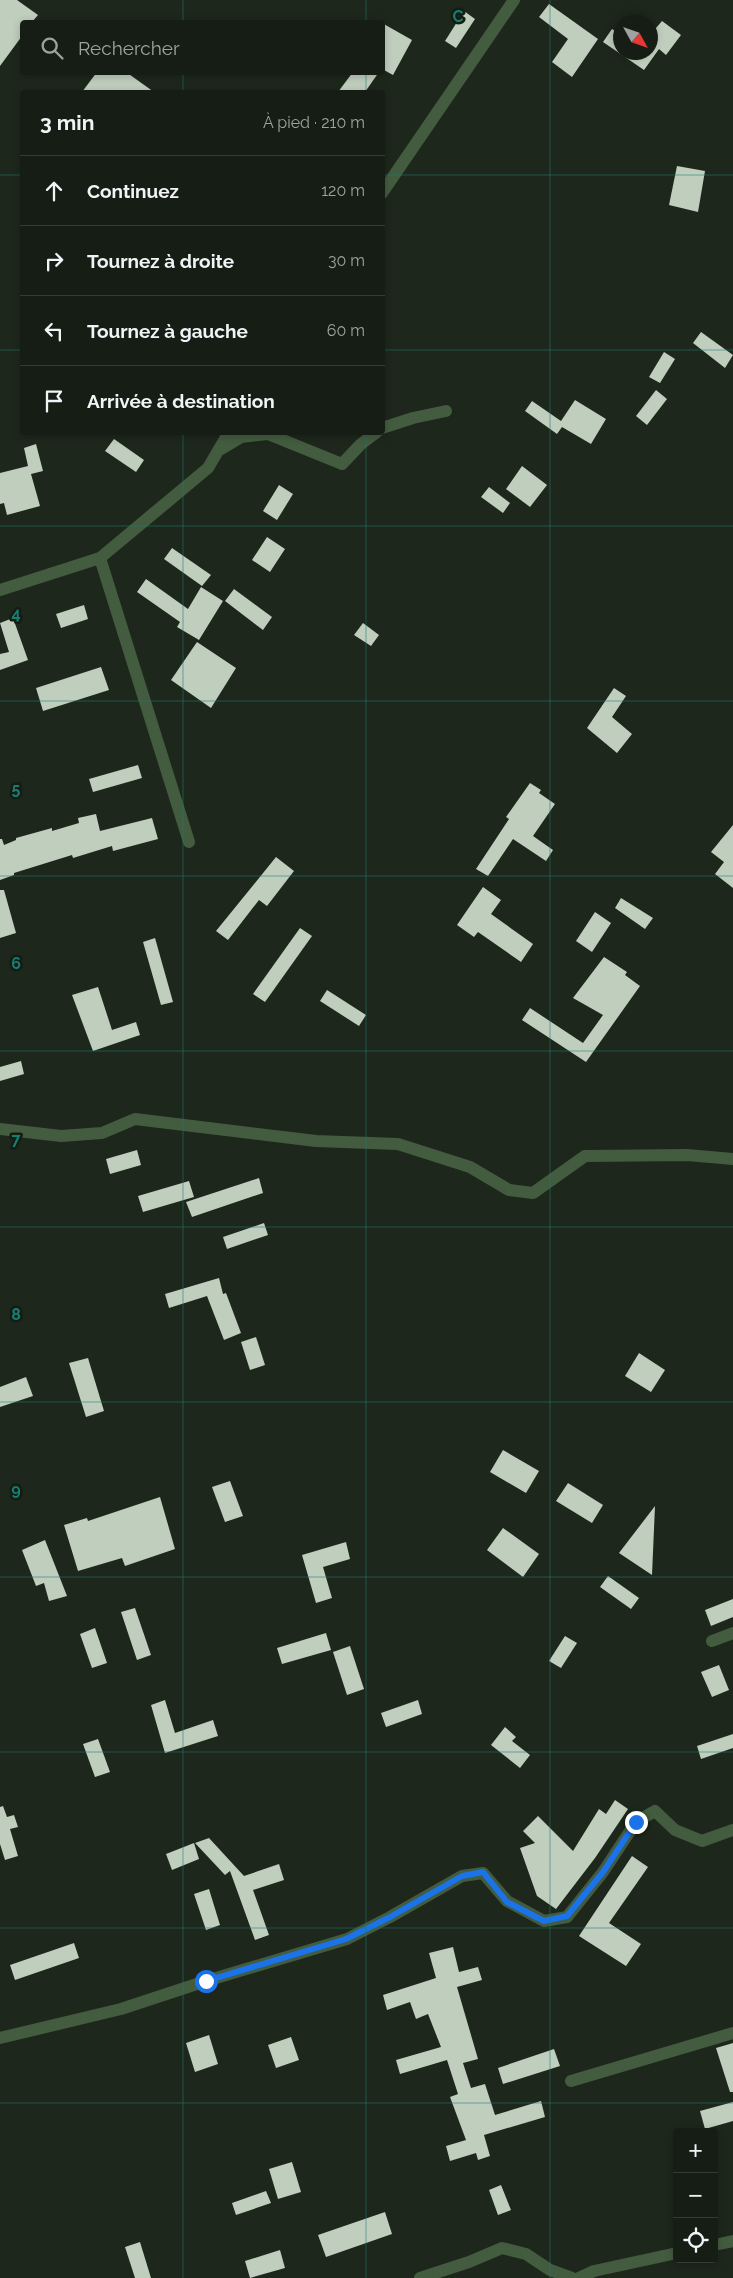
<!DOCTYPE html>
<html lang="fr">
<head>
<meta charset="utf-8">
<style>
  :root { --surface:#161d14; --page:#232a22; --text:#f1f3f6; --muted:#9ea2a0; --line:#353b34 }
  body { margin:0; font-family:Raleway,sans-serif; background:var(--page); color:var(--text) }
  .controls { position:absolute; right:15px; bottom:15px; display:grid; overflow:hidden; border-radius:5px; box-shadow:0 2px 8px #0003 }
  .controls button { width:45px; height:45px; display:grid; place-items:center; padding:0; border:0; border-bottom:1px solid var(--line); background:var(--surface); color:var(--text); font:25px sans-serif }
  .compass { position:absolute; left:613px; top:15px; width:45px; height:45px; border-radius:50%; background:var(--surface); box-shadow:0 2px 8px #0003; rotate:130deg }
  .stop { position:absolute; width:15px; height:15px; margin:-11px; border:4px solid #1a73e8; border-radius:50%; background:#fff }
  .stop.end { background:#1a73e8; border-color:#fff; box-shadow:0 1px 5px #0008 }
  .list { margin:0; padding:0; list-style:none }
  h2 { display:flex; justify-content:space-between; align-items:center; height:65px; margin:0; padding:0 20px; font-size:21px }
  h2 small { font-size:16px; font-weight:400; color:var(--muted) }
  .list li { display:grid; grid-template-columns:32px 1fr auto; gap:15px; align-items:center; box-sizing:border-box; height:70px; padding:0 20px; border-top:1px solid var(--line) }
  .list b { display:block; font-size:19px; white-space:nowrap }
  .list em { font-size:16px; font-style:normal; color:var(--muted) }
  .icon { flex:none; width:28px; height:28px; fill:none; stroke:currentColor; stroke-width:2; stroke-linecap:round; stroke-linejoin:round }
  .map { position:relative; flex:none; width:733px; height:2278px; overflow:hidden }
  .search { position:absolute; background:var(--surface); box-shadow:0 2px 8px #0003; left:20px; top:20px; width:365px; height:55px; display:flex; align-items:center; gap:12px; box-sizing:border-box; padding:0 18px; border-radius:5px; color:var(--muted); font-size:19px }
  .panel { position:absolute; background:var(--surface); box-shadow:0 2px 8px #0003; left:20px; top:90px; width:365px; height:345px; border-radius:5px }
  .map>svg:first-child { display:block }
  .building { fill:#c0cebe }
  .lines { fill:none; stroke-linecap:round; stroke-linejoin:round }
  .street { stroke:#435c3f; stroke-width:12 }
  .route { stroke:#1a73e8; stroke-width:6 }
  .grid { fill:none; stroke:#1a7c74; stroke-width:1; stroke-opacity:0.55 }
  .grid-label { font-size:16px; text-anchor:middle; font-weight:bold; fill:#1a7c74; stroke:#131d12; stroke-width:5; stroke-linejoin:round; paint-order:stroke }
</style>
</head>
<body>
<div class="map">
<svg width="733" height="2278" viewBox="0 0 733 2278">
  <rect width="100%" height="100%" fill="#1d271b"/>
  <g class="building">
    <polygon points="0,0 17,0 38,15 32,22 22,22 22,36 0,66"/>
    <polygon points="549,4 598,39 572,77 552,62 568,39 539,17"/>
    <polygon points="464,11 475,19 456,48 445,41"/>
    <polygon points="662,21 681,35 666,55 659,49 644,70 603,42 612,29 620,34 620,52 650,52 650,35"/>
    <polygon points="382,23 412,40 393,75 382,69"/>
    <polygon points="97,72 126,72 154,92 82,92"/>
    <polygon points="353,72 379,72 365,92 338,92"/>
    <polygon points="677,166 705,171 698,212 669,205"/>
    <polygon points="701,332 733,355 725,368 693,343"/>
    <polygon points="664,352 675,359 660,383 649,377"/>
    <polygon points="656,390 667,399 647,425 636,416"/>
    <polygon points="575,400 606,419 591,444 562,427 557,434 525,411 532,401 561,421"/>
    <polygon points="114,439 144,460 136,472 105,451"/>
    <polygon points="36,444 43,471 31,474 40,506 7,515 4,503 0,504 0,473 28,466 24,448"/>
    <polygon points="522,466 547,485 530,507 506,489"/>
    <polygon points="279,485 293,494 277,520 263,511"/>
    <polygon points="489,487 510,503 503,513 481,497"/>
    <polygon points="267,537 285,549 270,572 252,560"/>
    <polygon points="172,548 211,575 202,586 164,559"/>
    <polygon points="146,579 188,609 201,587 223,601 199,640 177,627 180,622 137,592"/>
    <polygon points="234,589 272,617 263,630 225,601"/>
    <polygon points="84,605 88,619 61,628 56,614"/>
    <polygon points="13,618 28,660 0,670 0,654 9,652 0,623"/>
    <polygon points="363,623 379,635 371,646 354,635"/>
    <polygon points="197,642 236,668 211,708 171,680"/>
    <polygon points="101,667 109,690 43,711 36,688"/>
    <polygon points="614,688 626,696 612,717 632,734 617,753 587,728"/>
    <polygon points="138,765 142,778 93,792 89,779"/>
    <polygon points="530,783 541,790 539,793 555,804 533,836 553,850 546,861 513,839 488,876 476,869 509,819 506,817"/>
    <polygon points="96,814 100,831 152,818 158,839 113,851 112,846 73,858 72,855 14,873 14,875 0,880 0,839 2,839 4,845 16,840 16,838 52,828 52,831 79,823 78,818"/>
    <polygon points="733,825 733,888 715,874 724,862 711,852"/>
    <polygon points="276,857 294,871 267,906 259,900 228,940 216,931"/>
    <polygon points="483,887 501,900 491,914 533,944 521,962 478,932 474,937 457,925"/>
    <polygon points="0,890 4,890 16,933 0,938"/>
    <polygon points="621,898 653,918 645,929 615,908"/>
    <polygon points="595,912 611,923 592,952 576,941"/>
    <polygon points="300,928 312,936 265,1002 253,994"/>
    <polygon points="155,938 173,1002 161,1005 143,942"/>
    <polygon points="604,957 627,972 625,975 640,986 586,1062 522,1020 530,1008 583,1043 603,1015 573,998"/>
    <polygon points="98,987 112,1030 136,1022 140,1035 93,1051 72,995"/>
    <polygon points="327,990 366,1015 359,1026 320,1001"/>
    <polygon points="21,1061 24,1074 0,1081 0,1067"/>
    <polygon points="137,1150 141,1165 110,1174 106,1159"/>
    <polygon points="259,1178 263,1193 192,1217 186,1202"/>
    <polygon points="189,1181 194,1197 143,1212 138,1196"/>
    <polygon points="264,1223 268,1235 227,1249 223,1237"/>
    <polygon points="219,1278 223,1294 226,1293 241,1333 224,1340 207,1296 169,1308 165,1294"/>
    <polygon points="256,1337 265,1365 250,1370 241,1342"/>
    <polygon points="639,1353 665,1370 651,1392 625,1376"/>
    <polygon points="88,1358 104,1411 86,1417 69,1363"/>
    <polygon points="26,1377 33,1396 0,1407 0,1387"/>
    <polygon points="503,1450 539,1471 526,1493 490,1472"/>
    <polygon points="230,1481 243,1516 225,1522 212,1487"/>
    <polygon points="568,1483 603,1505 592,1523 556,1501"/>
    <polygon points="160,1497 175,1549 125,1566 122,1558 78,1571 64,1525 87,1518 88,1521"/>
    <polygon points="655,1506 652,1575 619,1553"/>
    <polygon points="503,1528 539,1554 523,1577 487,1550"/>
    <polygon points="45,1540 67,1596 49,1601 44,1583 36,1586 22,1550"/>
    <polygon points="346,1542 350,1559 323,1567 332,1598 316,1603 302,1555"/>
    <polygon points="608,1576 639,1598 631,1609 600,1587"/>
    <polygon points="733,1599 733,1617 711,1626 705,1610"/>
    <polygon points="135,1608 151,1655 137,1660 121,1612"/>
    <polygon points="95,1628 107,1663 92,1668 80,1634"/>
    <polygon points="326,1633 331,1650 282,1664 277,1648"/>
    <polygon points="565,1636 577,1643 561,1668 549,1661"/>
    <polygon points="350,1646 364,1689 347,1695 333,1652"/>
    <polygon points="719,1665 729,1690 712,1697 701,1672"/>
    <polygon points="165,1700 175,1733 213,1720 218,1736 165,1753 151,1705"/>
    <polygon points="418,1700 422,1714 386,1727 381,1713"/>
    <polygon points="505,1727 516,1737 512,1741 530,1755 520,1768 491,1745"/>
    <polygon points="733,1734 733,1748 701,1759 697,1746"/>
    <polygon points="98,1739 110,1772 95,1777 83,1744"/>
    <polygon points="615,1800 628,1809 595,1858 556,1909 537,1896 520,1848 535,1843 523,1831 538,1816 573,1851 599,1809 606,1814"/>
    <polygon points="3,1806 7,1817 14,1815 18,1827 10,1829 18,1856 5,1860 0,1844 0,1807"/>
    <polygon points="209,1838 244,1876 279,1864 284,1880 253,1890 269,1935 255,1940 230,1871 225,1875 195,1843"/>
    <polygon points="194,1843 199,1859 172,1870 166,1854"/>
    <polygon points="632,1856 648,1867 609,1923 641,1944 626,1966 579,1936"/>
    <polygon points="209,1889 220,1925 206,1930 194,1894"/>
    <polygon points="74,1943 79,1958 15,1980 10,1965"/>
    <polygon points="453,1947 459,1972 478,1967 482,1980 457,1987 478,2059 463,2063 471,2088 485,2084 495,2115 541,2101 545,2117 484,2135 490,2156 478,2160 476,2153 450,2161 446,2146 466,2140 450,2097 458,2094 447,2060 400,2074 396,2060 441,2047 428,2014 416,2019 410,2002 387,2010 383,1995 436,1978 429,1953"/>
    <polygon points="209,2035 218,2064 195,2072 186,2043"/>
    <polygon points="291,2037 299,2060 276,2068 268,2045"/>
    <polygon points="733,2043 733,2092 730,2092 716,2048"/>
    <polygon points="554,2049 560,2066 503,2084 498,2068"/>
    <polygon points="733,2102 733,2121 705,2129 700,2111"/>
    <polygon points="292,2162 301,2192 278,2199 269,2169"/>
    <polygon points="501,2185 511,2210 498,2215 489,2190"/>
    <polygon points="266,2191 271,2203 236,2215 232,2203"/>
    <polygon points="385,2212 392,2234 326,2257 318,2235"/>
    <polygon points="140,2242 151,2278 135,2278 125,2247"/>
    <polygon points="280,2250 285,2268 250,2278 245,2261"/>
  </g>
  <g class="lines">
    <g class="street">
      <polyline points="382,193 514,0"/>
      <polyline points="382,428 413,418 446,411"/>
      <polyline points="221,449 241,437 268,434 342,464 361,444 377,432"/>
      <polyline points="100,558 189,842"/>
      <polyline points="0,590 100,558 208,468 229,432"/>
      <polyline points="0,1129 61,1136 102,1133 135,1119 316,1141 398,1144 470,1167 509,1190 533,1193 585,1156 687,1155 733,1159"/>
      <polyline points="712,1641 733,1633"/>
      <polyline points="0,2038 121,2009 206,1981 347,1939 390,1917 462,1876 483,1873 507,1901 544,1921 567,1917 603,1872 636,1822 655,1811 675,1830 702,1841 733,1830"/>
      <polyline points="571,2081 733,2033"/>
      <polyline points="714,2245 733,2241"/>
      <polyline points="420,2278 469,2262 502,2248 526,2254 550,2270 572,2278"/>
      <polyline points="579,2278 594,2271 677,2253"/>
    </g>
  </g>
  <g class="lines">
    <polyline class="route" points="206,1981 346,1939 390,1917 462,1876 483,1872 507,1902 544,1921 567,1916 603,1872 636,1822"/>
  </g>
  <path class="grid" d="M183,0V22M366,0V22M550,0V2278M183,72V92M366,72V92M0,175H22M382,175H733M0,350H22M382,350H733M183,432V2278M366,432V2278M0,526H733M0,701H733M0,876H733M0,1051H733M0,1227H733M0,1402H733M0,1577H733M0,1752H733M0,1928H733M0,2103H733"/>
  <g class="grid-label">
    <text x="458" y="22">C</text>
    <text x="16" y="619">4</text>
    <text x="16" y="794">5</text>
    <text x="16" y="969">6</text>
    <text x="16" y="1145">7</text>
    <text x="16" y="1320">8</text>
    <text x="16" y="1495">9</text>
  </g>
</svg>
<div class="controls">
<button>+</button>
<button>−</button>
<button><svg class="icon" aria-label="locate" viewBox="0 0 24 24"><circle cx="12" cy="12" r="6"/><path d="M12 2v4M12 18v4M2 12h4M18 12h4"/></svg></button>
</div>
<svg class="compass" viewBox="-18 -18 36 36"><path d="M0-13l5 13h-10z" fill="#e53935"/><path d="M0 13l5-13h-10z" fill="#9ea2a0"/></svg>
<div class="stop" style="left:206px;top:1981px"></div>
<div class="stop end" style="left:636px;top:1822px"></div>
<div class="search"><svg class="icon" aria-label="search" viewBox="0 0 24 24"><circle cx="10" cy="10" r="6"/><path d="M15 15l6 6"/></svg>Rechercher</div>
<section class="panel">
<h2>3 min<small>À pied · 210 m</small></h2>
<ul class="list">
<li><svg class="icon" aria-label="ahead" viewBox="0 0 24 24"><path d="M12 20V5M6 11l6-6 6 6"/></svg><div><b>Continuez</b></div><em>120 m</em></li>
<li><svg class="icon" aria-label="right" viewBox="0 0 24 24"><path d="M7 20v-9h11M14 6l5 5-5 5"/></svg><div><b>Tournez à droite</b></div><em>30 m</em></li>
<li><svg class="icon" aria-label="left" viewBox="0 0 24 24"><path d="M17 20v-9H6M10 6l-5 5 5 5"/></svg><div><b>Tournez à gauche</b></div><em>60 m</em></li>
<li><svg class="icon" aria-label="arrive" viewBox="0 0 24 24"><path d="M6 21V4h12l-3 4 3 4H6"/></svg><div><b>Arrivée à destination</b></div></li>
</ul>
</section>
</div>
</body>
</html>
